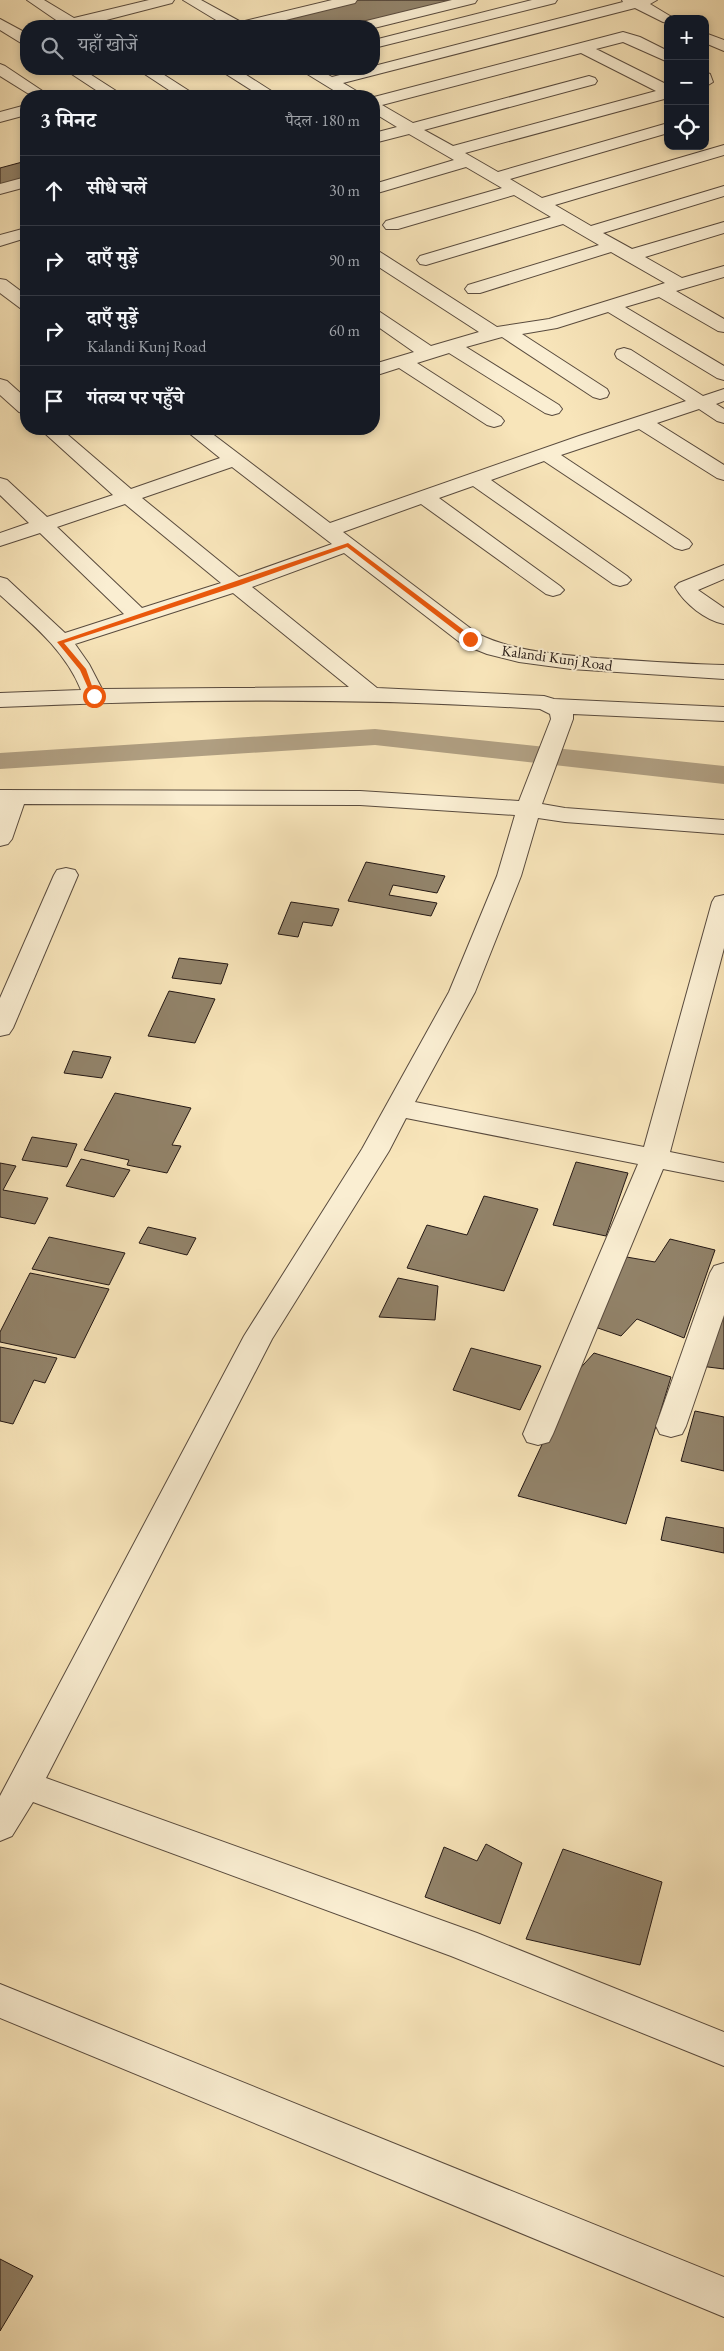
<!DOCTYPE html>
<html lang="hi">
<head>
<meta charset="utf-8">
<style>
  :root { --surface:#171b24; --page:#20242c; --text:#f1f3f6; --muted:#9ea1a6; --line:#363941 }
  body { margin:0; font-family:"EB Garamond","Noto Serif Devanagari",serif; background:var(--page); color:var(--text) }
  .controls { position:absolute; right:15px; top:15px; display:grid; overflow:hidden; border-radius:10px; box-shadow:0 2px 8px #0003 }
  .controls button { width:45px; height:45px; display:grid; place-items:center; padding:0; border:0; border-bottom:1px solid var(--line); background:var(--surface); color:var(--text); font:25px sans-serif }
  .stop { position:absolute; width:15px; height:15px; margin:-11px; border:4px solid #ea580c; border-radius:50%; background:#fff }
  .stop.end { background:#ea580c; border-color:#fff; box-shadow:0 1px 5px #0008 }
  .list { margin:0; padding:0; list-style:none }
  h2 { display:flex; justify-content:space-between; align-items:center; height:65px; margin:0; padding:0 20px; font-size:21px }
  h2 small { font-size:16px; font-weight:400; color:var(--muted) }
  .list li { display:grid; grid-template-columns:32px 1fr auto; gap:15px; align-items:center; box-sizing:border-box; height:70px; padding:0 20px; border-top:1px solid var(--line) }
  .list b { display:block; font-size:19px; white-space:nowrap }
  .list p { margin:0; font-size:16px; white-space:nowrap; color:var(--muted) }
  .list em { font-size:16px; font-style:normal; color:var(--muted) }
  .icon { flex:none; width:28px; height:28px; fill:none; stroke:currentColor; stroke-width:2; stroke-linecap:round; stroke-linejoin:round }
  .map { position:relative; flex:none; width:724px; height:2351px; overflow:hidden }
  .search { position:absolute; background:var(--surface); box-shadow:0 2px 8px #0003; left:20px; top:20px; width:360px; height:55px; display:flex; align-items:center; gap:12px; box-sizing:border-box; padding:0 18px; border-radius:20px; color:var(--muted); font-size:19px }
  .panel { position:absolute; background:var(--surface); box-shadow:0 2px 8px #0003; left:20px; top:90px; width:360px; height:345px; border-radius:20px }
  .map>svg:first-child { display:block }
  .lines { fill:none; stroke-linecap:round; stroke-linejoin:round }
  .canal { fill:#b09f82; fill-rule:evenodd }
  .building { fill:#92836a; stroke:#241814 }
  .minor-casing { stroke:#594b3e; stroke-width:2 }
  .minor { fill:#faeed2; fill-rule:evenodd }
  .route { fill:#ea580c }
  .labels { text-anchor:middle; stroke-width:4; stroke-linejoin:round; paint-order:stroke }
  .far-street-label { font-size:15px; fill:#241814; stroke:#faeed2 }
</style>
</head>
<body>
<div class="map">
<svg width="724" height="2351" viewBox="0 0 724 2351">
  <rect width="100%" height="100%" fill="#f8e5ba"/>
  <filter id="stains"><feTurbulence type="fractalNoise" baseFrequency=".004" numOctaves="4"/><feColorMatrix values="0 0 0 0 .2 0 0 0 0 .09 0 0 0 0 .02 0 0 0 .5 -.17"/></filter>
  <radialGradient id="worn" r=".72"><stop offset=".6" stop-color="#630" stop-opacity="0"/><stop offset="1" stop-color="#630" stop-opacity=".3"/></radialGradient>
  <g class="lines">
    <polygon class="canal" points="375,729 724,766 724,784 375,745 0,769 0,753"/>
  </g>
  <g class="building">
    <polygon points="358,0 463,0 357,26 251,26"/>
    <polygon points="26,161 26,180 0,187 0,168"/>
    <polygon points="366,862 445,876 437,893 393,885 389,895 437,903 431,916 348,901"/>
    <polygon points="291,902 339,909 332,926 303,922 298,937 278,934"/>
    <polygon points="179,958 228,964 221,984 172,978"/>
    <polygon points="169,991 215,999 195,1043 148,1036"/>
    <polygon points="73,1051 111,1057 102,1078 64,1073"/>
    <polygon points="115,1093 191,1108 172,1145 181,1146 167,1173 127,1165 129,1160 84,1150"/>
    <polygon points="32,1137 77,1144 67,1167 22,1160"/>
    <polygon points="81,1159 130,1170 114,1197 66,1186"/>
    <polygon points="576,1162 628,1173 606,1236 553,1225"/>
    <polygon points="0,1163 16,1166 3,1190 48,1198 35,1224 0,1217"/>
    <polygon points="484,1196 538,1209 504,1291 407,1268 427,1225 467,1235"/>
    <polygon points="148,1227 196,1238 187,1255 139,1243"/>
    <polygon points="49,1237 125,1253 109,1285 32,1269"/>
    <polygon points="670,1239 715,1250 684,1338 637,1319 621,1336 595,1327 621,1256 655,1262"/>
    <polygon points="30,1273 109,1289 75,1358 0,1342 0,1332"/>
    <polygon points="398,1278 438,1286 435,1320 379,1317"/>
    <polygon points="724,1312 724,1369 700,1366"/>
    <polygon points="0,1347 57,1358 45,1383 34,1380 13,1424 0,1421"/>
    <polygon points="471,1348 541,1366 520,1410 453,1390"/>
    <polygon points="594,1353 671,1377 626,1524 518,1496 575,1374"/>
    <polygon points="695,1411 724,1417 724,1471 681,1461"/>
    <polygon points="666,1517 724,1528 724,1553 661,1540"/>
    <polygon points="486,1844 522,1863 500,1924 425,1897 444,1847 477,1861"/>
    <polygon points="563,1849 662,1882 640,1965 526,1939"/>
    <polygon points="0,2259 33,2276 0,2331"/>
  </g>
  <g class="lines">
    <g class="minor-casing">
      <g id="minor">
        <polygon points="27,0 44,0 74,18 149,0 174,0 172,3 83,26 52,26 54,23 59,22"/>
        <polygon points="183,0 201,0 241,22 332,0 357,0 355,3 261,26 226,26"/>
        <polygon points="452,0 477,0 475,3 374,28 356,26 358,23"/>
        <polygon points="532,0 557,0 555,3 374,48 374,40"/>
        <polygon points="622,0 657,0 650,4 675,19 668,19 668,23 663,22 635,8 343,83 360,93 362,96 343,96 299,69 318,69 332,77 363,69 374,69 374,66 623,2"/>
        <polygon points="0,19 26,33 26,44 21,43 0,30"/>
        <path d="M623,32L640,37L668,51V62L623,42L596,49L668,85V98L465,153L498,172L668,123V133L510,179L542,198L724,145V155L555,205L591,226L724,186V196L603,233L632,249L724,222V233L645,257L682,278L724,266V277L676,291L724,319V332L718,331L659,297L625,307L724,366V380L717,378L608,312L557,328L522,334L607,389L609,393L607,397L600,399L593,397L502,337L466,347L559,405L562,409L559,413L552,415L545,413L449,353L417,363L501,417L504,421L501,425L494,427L487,425L399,368L374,376V364L414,352L374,324V311L380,312L431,346L479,332L374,264V251L380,252L497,327L549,319L665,283L611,252L480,293H468L465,289L468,285L599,245L563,224L426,265L420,264L417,260L420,256L551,217L514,195L398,229H386L383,225L386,221L502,188L466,167L374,194V184L454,160L409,134L374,143V133L397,127L374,113V97ZM581,53L656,91L453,146L424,130L595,84L597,81L595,78L589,76L413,123L382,105Z"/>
        <polygon points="705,33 724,40 724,51 705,43"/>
        <polygon points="0,64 5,66 50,96 32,96 0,76"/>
        <polygon points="64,69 82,69 124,96 105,96"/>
        <polygon points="137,69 155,69 197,96 178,96"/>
        <polygon points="218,69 237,69 273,92 271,95 259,95"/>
        <polygon points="705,72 710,74 713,82 705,87"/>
        <polygon points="26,105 26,115 0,122 0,112"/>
        <polygon points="26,177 26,187 0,194 0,184"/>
        <polygon points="26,228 26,238 0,246 0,235"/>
        <polygon points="0,279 6,280 26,295 26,309 20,308 0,293"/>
        <path d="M624,348L631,350L703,396L724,389V401L716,404L724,409V423L717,421L699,409L657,423L724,465V480L717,478L639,429L561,455L689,540L692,544L689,548L682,550L675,548L544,461L491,480L627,576L631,580L627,584L620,586L613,584L473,486L439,498L560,586L564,590L560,594L553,596L546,594L421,504L343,532L478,634C515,652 557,654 597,658C640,661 682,664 724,665V679L571,669L519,662L487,654L462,644L344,553L252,587L377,688L544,696L554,699L724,707V721L573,714V719L542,804L565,808L724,820V834L565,822L538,818L521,876L475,992L415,1102L644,1147L712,902L715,897L724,895V948L670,1152L724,1163V1181L663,1169L553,1434L549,1442L538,1445L527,1442L523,1434L638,1164L406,1118L389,1151L272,1339L46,1778L477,1933L724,2032V2066L451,1956L33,1802L12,1836L0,1841V1796L244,1336L362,1149L449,992L497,876L515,815L360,805L24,804L12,839L8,844L0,846V790L360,791L519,801L551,719L550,714L540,709C360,697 180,699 0,707V693L81,690C65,650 31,623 0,595V577L7,579L65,633L124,614L40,533L0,546V533L29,523L0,495V478L7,480L47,517L113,495L40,429H61L131,489L220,458L184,429H206L330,523L579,436L686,401L617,358L615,354L617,350ZM232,467L332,544L239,577L142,498ZM125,504L221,583L142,608L57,527ZM233,593L349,687L102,689L89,664L75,644Z"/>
        <polygon points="0,379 7,381 26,398 26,414 19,412 0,395"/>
        <path d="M724,565V579L698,590L724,608V624C705,620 685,604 675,587L679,583Z"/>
        <polygon points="66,868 75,870 78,875 13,1028 9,1034 0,1036 0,998 54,875 57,870"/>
        <polygon points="724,1263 724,1315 686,1426 682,1434 671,1437 660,1434 656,1426 710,1273 714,1266"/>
        <polygon points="0,1984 724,2277 724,2317 0,2018"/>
      </g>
    </g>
    <use href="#minor" class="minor"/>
  </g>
  <polygon class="route" points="348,543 473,637 473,640 468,640 347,547 238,586 64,643 86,669 96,697 92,697 80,670 57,642"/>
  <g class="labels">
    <g class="far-street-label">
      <text transform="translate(557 658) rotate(8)" y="5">Kalandi Kunj Road</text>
    </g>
  </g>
  <rect width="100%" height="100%" filter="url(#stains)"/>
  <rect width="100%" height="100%" fill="url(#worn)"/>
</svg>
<div class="controls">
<button>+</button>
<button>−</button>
<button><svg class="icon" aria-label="locate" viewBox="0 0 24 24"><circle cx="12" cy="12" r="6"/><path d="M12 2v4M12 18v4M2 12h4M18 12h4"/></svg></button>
</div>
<div class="stop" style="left:94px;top:696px"></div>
<div class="stop end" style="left:470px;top:639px"></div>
<div class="search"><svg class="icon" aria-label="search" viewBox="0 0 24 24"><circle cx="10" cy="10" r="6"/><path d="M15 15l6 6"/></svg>यहाँ खोजें</div>
<section class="panel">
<h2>3 मिनट<small>पैदल · 180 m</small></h2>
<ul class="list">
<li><svg class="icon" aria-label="ahead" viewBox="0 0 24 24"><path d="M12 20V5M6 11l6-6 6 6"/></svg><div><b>सीधे चलें</b></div><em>30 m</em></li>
<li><svg class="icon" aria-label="right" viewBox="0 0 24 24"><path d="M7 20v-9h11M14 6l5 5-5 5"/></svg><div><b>दाएँ मुड़ें</b></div><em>90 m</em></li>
<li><svg class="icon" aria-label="right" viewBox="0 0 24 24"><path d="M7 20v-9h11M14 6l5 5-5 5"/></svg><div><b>दाएँ मुड़ें</b><p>Kalandi Kunj Road</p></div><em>60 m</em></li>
<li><svg class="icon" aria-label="arrive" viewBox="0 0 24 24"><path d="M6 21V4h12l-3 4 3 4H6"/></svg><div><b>गंतव्य पर पहुँचे</b></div></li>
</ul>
</section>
</div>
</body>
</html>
